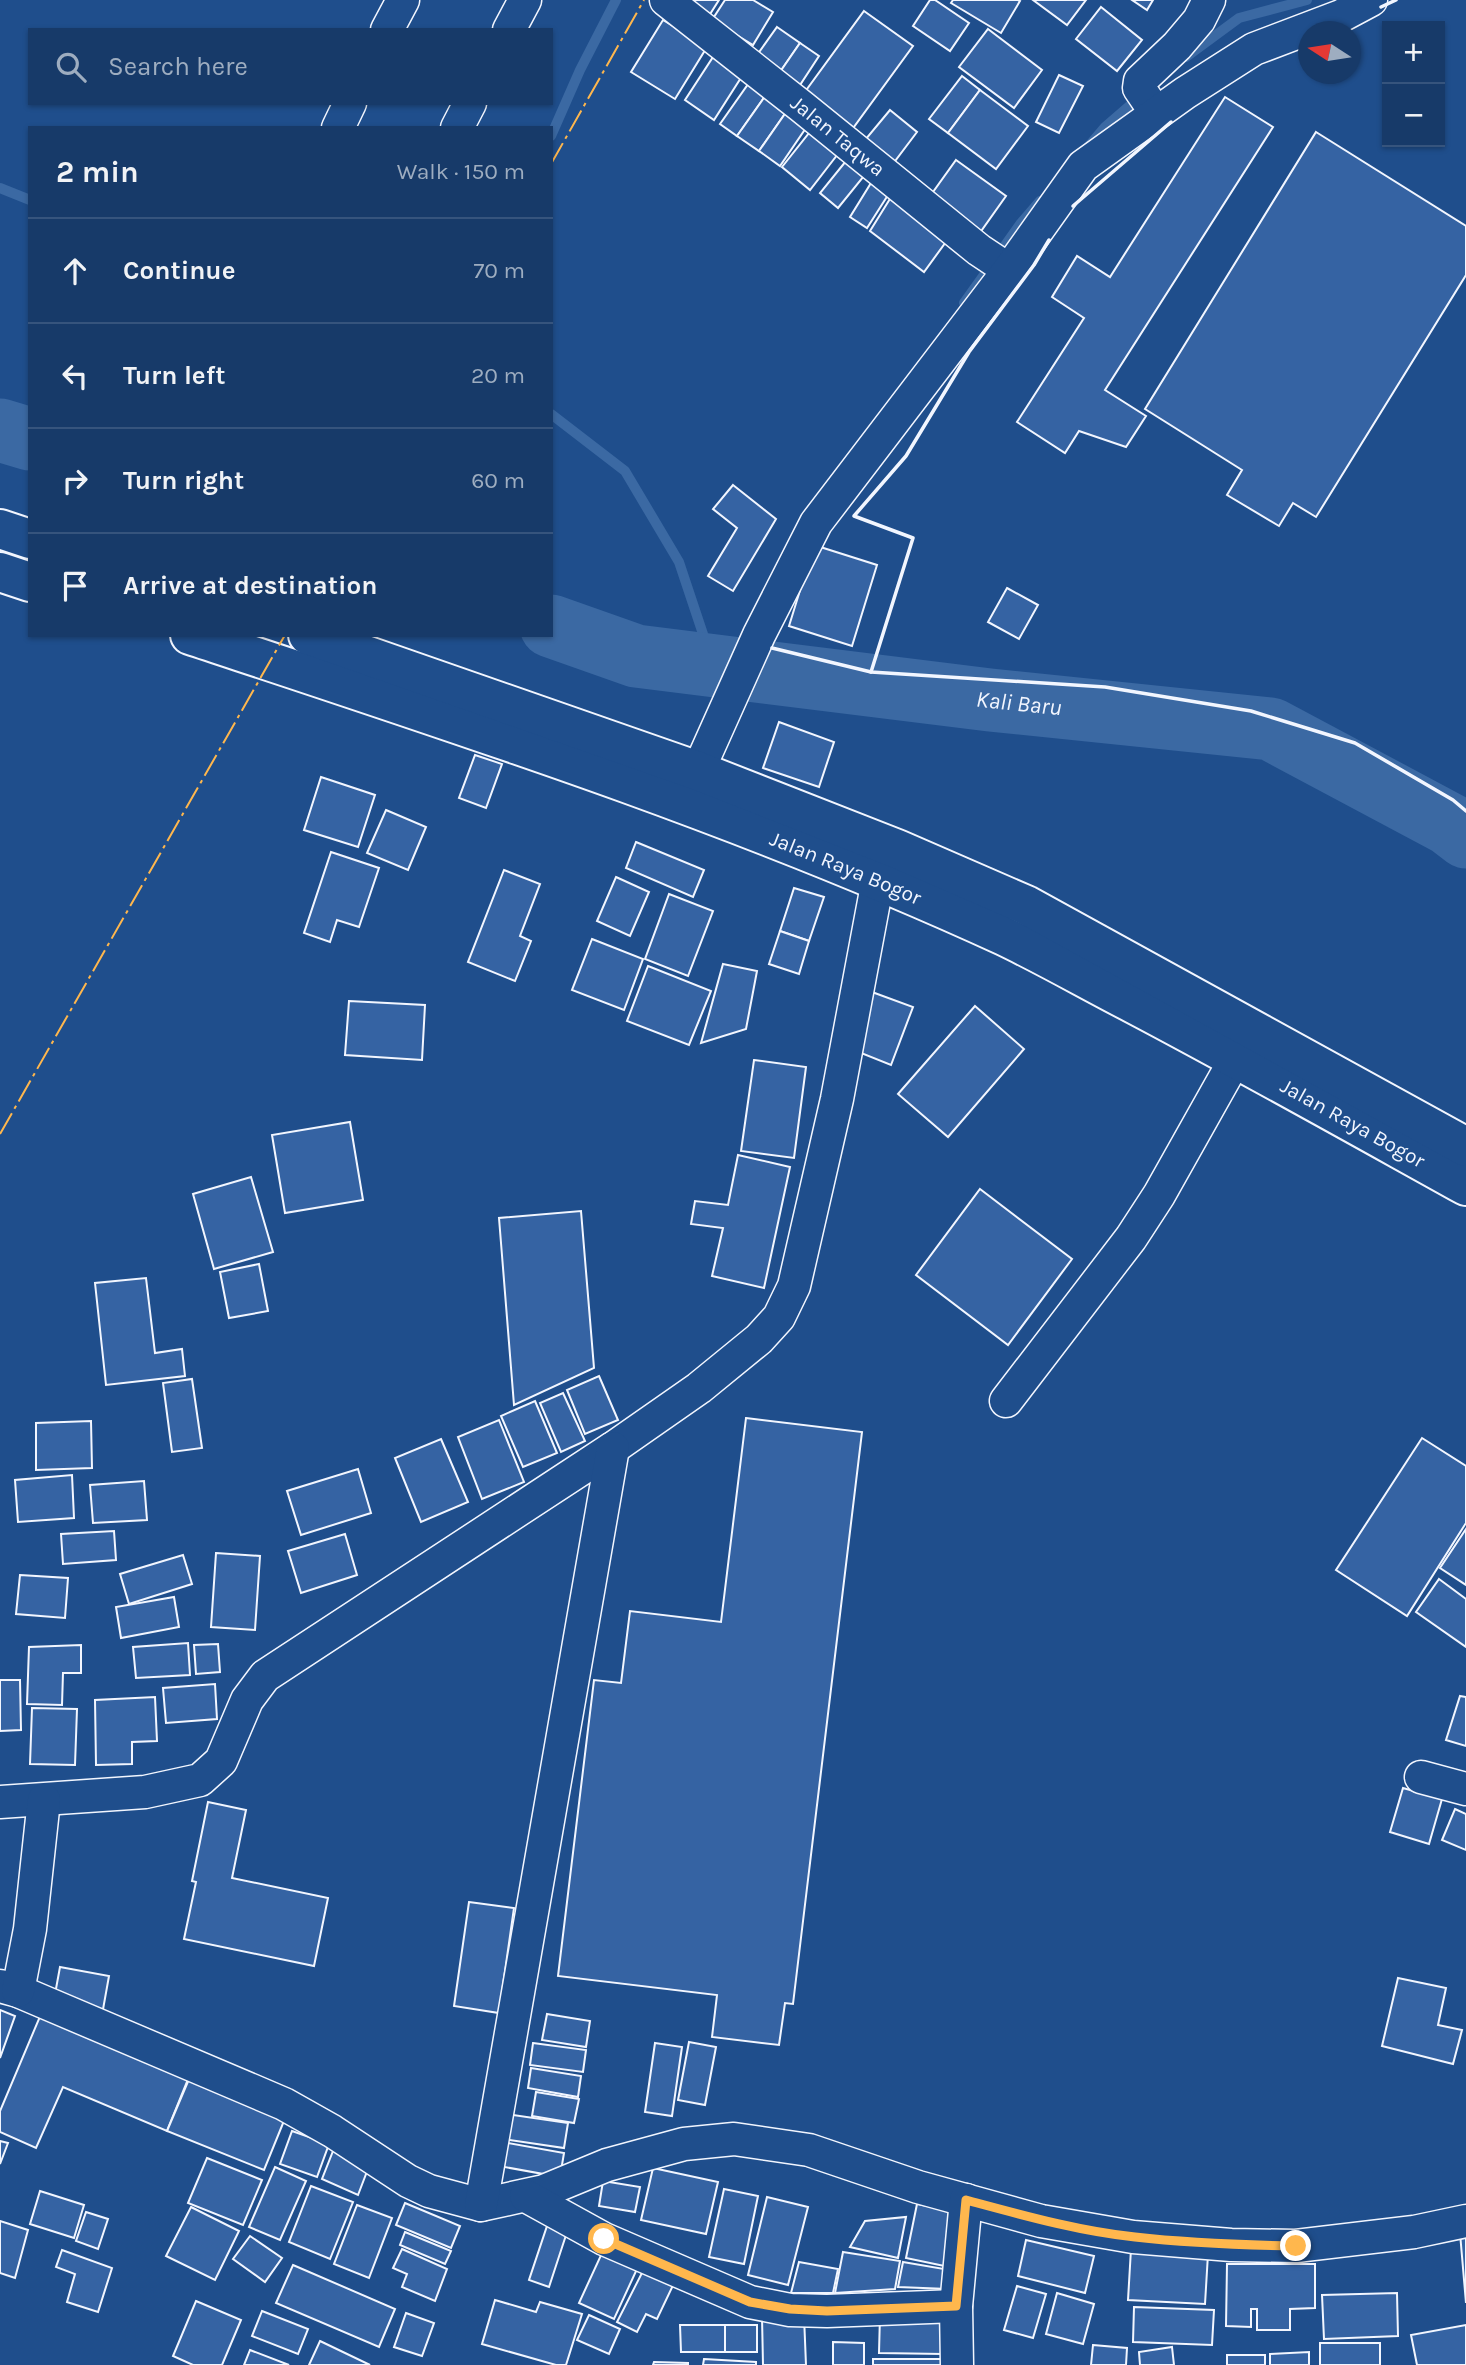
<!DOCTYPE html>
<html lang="en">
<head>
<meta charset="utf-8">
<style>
  :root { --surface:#173a69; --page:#244571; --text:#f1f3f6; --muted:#9eadc0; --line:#36547d }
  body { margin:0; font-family:Karla,sans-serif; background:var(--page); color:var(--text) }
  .controls { position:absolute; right:21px; top:21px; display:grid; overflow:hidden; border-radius:0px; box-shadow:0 2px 5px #0004 }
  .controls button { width:63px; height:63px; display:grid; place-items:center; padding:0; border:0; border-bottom:2px solid var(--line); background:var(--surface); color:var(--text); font:35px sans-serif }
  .compass { position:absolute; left:1298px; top:21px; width:63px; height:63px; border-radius:50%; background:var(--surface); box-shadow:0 2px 5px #0004; rotate:282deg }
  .stop { position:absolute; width:21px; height:21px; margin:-16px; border:5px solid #ffb74d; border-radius:50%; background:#fff }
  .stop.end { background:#ffb74d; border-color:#fff; box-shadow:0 2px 7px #0008 }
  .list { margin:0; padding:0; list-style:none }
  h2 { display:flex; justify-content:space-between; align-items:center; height:91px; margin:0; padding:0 28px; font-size:30px }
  h2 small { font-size:23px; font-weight:400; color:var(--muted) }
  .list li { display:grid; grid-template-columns:46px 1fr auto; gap:21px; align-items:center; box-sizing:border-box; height:105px; padding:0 28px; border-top:2px solid var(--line) }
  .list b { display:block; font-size:26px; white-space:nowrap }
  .list em { font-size:23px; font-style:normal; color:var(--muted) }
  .icon { flex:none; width:38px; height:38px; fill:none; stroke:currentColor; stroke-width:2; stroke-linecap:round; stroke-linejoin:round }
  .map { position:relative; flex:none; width:1466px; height:2365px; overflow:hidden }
  .search { position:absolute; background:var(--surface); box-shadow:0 2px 5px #0004; left:28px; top:28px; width:525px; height:77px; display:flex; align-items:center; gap:18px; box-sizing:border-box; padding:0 24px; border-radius:0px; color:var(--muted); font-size:26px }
  .panel { position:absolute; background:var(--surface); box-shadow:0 2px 5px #0004; left:28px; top:126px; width:525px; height:511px; border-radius:0px }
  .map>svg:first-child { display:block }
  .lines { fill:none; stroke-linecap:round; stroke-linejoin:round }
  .stream { stroke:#3b69a3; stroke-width:10 }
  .river { stroke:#3b69a3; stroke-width:63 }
  .building { fill:#3563a3; stroke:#f2f6ff; stroke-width:2 }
  .minor-casing { stroke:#f2f6ff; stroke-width:35 }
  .trunk-casing { stroke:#f2f6ff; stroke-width:42 }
  .minor { stroke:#1f4e8c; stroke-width:32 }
  .trunk { stroke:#1f4e8c; stroke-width:38 }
  .wall { stroke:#f2f6ff; stroke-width:3.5 }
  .power { stroke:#ffb74d; stroke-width:2; stroke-dasharray:24 5 3.5 5; stroke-linecap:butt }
  .route { stroke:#ffb74d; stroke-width:9 }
  .labels { text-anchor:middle; stroke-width:5; stroke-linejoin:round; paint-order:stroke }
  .street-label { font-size:21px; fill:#f2f6ff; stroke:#1f4e8c }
  .water-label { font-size:23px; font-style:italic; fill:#f2f6ff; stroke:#1f4e8c }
</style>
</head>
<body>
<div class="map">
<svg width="1466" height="2365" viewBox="0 0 1466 2365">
  <rect width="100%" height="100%" fill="#1f4e8c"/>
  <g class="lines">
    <g class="stream">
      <polyline points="1186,57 1239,18 1307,0"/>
      <polyline points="551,136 580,70 616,0"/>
      <polyline points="1088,147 1105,127 1142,95"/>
      <polyline points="0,188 30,200"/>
      <polyline points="964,303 1021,223 1040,201"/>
      <polyline points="551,414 625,471 679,562 706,643 704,665"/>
    </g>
    <g class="river">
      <polyline points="0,430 30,439"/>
      <path id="s1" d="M551,626L636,656L990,700L1271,729L1449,824L1466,837"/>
    </g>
  </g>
  <g class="building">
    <polygon points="671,0 719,0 705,22"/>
    <polygon points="725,0 753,0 773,12 753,45 712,20"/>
    <polygon points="930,0 935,0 969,23 950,51 913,26"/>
    <polygon points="953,0 1018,0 1020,1 1001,33 951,3"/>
    <polygon points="1033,0 1086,0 1067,25"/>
    <polygon points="1132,0 1153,0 1147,10"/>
    <polygon points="1101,7 1142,40 1117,71 1076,39"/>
    <polygon points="864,11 913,46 848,135 799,100"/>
    <polygon points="663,20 707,47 675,99 631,72"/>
    <polygon points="777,27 800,43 780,72 757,55"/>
    <polygon points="988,29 1042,70 1014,108 959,67"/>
    <polygon points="800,43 819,56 800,85 780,72"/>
    <polygon points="715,54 744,73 714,120 685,100"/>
    <polygon points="1059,75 1083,86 1059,133 1036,122"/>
    <polygon points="962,76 980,90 948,133 929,119"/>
    <polygon points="751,80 768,92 737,136 720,124"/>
    <polygon points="980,90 1028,126 996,169 948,133"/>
    <polygon points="768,92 789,108 759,151 737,136"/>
    <polygon points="1225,97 1273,127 1105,390 1146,416 1126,447 1079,431 1065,453 1017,422 1084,318 1052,297 1077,256 1110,277"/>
    <polygon points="789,108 810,122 780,166 759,151"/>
    <polygon points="890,110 917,132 889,169 860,146"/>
    <polygon points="813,128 841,150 810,190 782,167"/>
    <polygon points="1316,132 1466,226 1466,275 1316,517 1293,503 1279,526 1227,495 1242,470 1145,409"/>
    <polygon points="956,160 1006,196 979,234 928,199"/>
    <polygon points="846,161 864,176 838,208 820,193"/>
    <polygon points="871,183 888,195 867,228 850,217"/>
    <polygon points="893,194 951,235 924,272 870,231"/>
    <polygon points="733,485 776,519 733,591 708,576 737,528 713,509"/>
    <polygon points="814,545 877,565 852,646 789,626"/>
    <polygon points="1007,588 1038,605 1019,639 988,622"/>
    <polygon points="779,722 834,742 819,787 763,768"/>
    <polygon points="475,755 502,764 486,808 459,798"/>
    <polygon points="321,777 375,795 358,847 304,830"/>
    <polygon points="386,810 426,827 408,870 367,853"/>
    <polygon points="636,842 704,870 693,897 626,868"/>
    <polygon points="331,852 379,868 359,927 337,920 330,942 304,933"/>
    <polygon points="504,870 540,884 520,936 531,941 515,981 468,962"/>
    <polygon points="616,877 649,892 630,936 597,921"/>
    <polygon points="794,888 824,897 809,941 780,931"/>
    <polygon points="669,894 713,911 688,976 645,959"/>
    <polygon points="780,931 809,941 799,974 769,964"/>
    <polygon points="592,939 643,959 624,1010 572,990"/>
    <polygon points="723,964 757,971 746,1029 701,1043"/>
    <polygon points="648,966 711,991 689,1045 627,1021"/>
    <polygon points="872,992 913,1007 891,1065 851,1049"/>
    <polygon points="349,1001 425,1005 422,1060 345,1055"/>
    <polygon points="975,1006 1024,1049 948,1137 898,1094"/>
    <polygon points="754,1060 806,1067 794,1158 741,1151"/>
    <polygon points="350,1122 363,1200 285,1213 272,1135"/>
    <polygon points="738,1155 790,1167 764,1288 712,1276 723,1228 691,1224 695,1201 728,1205"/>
    <polygon points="251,1177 273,1252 214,1269 193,1194"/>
    <polygon points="980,1189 1072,1259 1008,1345 916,1275"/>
    <polygon points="581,1211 594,1368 514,1405 499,1218"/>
    <polygon points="259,1264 268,1311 229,1318 220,1272"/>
    <polygon points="146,1278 155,1353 182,1349 185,1376 106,1385 95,1283"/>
    <polygon points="599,1376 618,1420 585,1434 567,1390"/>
    <polygon points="192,1379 202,1448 172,1452 163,1383"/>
    <polygon points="563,1393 585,1441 561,1452 540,1403"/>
    <polygon points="535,1401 557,1453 523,1467 501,1416"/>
    <polygon points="746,1418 862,1432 793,2004 785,2003 779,2045 712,2037 717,1995 558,1976 594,1680 621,1683 630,1611 721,1622"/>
    <polygon points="499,1420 524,1482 482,1499 458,1437"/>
    <polygon points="91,1421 92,1468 36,1470 36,1423"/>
    <polygon points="1422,1438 1466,1466 1466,1523 1407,1616 1336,1570"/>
    <polygon points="441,1439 468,1502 421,1522 395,1458"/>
    <polygon points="358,1469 371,1513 301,1535 287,1491"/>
    <polygon points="72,1475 74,1518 18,1522 15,1480"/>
    <polygon points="144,1481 147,1520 93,1523 90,1485"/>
    <polygon points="1466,1529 1466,1585 1440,1568"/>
    <polygon points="114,1531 116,1560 63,1564 61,1534"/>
    <polygon points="345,1534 357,1575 301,1593 288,1551"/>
    <polygon points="216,1553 260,1556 255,1630 211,1627"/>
    <polygon points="183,1555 192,1584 129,1604 120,1574"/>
    <polygon points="20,1575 68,1578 65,1618 16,1614"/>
    <polygon points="1439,1579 1466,1599 1466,1647 1416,1612"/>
    <polygon points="174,1597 179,1627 121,1638 116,1607"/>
    <polygon points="188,1643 190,1675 136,1678 133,1647"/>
    <polygon points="218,1644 220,1672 196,1674 194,1645"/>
    <polygon points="81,1645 81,1673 63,1673 62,1705 27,1704 29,1647"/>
    <polygon points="0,1680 20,1680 21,1730 0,1731"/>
    <polygon points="215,1684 217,1719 166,1723 163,1688"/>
    <polygon points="1460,1696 1466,1697 1466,1746 1446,1740"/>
    <polygon points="155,1697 157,1741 132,1742 132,1764 96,1765 95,1700"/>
    <polygon points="32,1708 77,1709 75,1765 30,1764"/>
    <polygon points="1403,1788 1442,1799 1429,1844 1390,1832"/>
    <polygon points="208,1802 246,1810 232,1878 328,1898 314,1966 184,1939 196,1882 192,1881"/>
    <polygon points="1455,1809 1466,1814 1466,1850 1442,1840"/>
    <polygon points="469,1902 514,1908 499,2013 454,2006"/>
    <polygon points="60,1967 109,1976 102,2015 53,2005"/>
    <polygon points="1398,1978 1446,1988 1438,2025 1462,2030 1453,2064 1382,2046"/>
    <polygon points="44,2007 191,2072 167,2131 63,2087 36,2148 0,2132 0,2111"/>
    <polygon points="0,2010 15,2016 0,2058"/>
    <polygon points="547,2014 590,2021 586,2047 542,2040"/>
    <polygon points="689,2042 716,2047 705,2105 678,2100"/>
    <polygon points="533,2043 586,2050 583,2072 530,2065"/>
    <polygon points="655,2043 682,2047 672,2116 645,2112"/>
    <polygon points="531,2068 581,2076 578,2097 528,2088"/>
    <polygon points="192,2072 288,2111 264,2170 167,2131"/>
    <polygon points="536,2092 579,2099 574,2123 532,2116"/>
    <polygon points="507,2114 568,2123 564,2148 503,2139"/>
    <polygon points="292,2131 329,2144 317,2177 280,2164"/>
    <polygon points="0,2141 8,2143 0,2164"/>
    <polygon points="503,2142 564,2153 560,2177 499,2166"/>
    <polygon points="335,2146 371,2161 358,2195 322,2179"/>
    <polygon points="207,2158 262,2180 243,2225 188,2203"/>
    <polygon points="275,2167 306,2181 280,2240 249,2227"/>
    <polygon points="653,2168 718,2182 706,2234 641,2220"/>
    <polygon points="603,2181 640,2187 635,2212 599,2206"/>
    <polygon points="311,2186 353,2202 330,2259 289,2242"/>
    <polygon points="724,2189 758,2196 744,2264 709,2257"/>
    <polygon points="40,2191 84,2205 74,2238 30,2224"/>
    <polygon points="767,2197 808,2207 788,2285 748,2275"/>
    <polygon points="405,2203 460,2226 451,2248 396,2225"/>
    <polygon points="917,2204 954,2211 954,2268 906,2258"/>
    <polygon points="357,2205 392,2218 369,2278 334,2264"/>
    <polygon points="191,2207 239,2231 215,2280 166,2256"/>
    <polygon points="86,2212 108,2219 98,2249 76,2241"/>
    <polygon points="906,2217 898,2258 850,2247 865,2221"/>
    <polygon points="549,2220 569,2226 549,2287 529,2280"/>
    <polygon points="0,2221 28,2230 15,2278 0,2273"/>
    <polygon points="405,2232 451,2251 445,2264 400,2245"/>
    <polygon points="1460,2233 1466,2233 1466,2303"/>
    <polygon points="250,2236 282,2258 265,2282 233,2259"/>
    <polygon points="1026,2240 1094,2256 1085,2293 1018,2276"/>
    <polygon points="402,2249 447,2269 435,2301 402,2287 407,2274 393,2268"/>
    <polygon points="1131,2249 1208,2254 1205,2304 1128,2300"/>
    <polygon points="62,2250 112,2268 98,2312 67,2302 75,2274 56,2267"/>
    <polygon points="843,2252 900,2261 895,2289 835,2293"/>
    <polygon points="602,2253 637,2269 614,2319 579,2303"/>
    <polygon points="799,2262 838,2269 833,2293 791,2293"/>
    <polygon points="903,2262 950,2270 948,2289 898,2287"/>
    <polygon points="1227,2264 1315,2264 1315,2308 1290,2309 1290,2330 1257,2330 1257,2309 1251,2309 1251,2327 1226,2326"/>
    <polygon points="293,2265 395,2309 379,2347 276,2303"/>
    <polygon points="646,2265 676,2279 657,2319 646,2314 637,2332 617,2322"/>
    <polygon points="1017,2286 1046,2294 1033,2338 1004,2330"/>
    <polygon points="1057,2293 1094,2304 1083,2344 1046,2334"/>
    <polygon points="1397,2293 1398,2336 1324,2339 1322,2295"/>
    <polygon points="495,2300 536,2312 540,2302 582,2314 566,2365 556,2365 482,2344"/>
    <polygon points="196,2301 241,2320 222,2365 193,2365 173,2356"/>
    <polygon points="1134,2307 1214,2310 1212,2345 1133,2342"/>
    <polygon points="262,2311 308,2329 298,2354 252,2336"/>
    <polygon points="406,2313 434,2323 422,2356 394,2347"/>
    <polygon points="589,2315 620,2329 609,2354 577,2340"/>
    <polygon points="880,2315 944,2316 943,2354 879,2353"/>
    <polygon points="804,2316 806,2365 763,2365 762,2317"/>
    <polygon points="680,2325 725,2325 725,2352 681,2352"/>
    <rect x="725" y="2325" width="32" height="27"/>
    <polygon points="1466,2325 1466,2365 1417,2365 1411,2335"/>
    <polygon points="320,2341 370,2365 309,2365"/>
    <polygon points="833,2342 864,2343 864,2365 833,2365"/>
    <rect x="1320" y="2343" width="60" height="22"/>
    <polygon points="1093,2345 1127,2348 1126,2365 1091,2365"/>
    <polygon points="1172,2347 1174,2365 1140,2365 1139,2352"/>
    <polygon points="250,2350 289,2365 244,2365"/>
    <polygon points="1309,2352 1309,2365 1270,2365 1270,2354"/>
    <rect x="1227" y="2355" width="38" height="10"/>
    <polygon points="704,2359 756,2362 756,2365 703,2365"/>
    <polygon points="873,2359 945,2359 944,2365 873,2365"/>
    <polygon points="654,2362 688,2363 688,2365 653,2365"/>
  </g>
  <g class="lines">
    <g class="minor-casing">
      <g id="minor">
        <path id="s2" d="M666,0L801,106L979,250L1009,270"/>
        <polyline points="387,30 403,0"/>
        <polyline points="509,30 525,0"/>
        <polyline points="1156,113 1139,88 1140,81 1177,46 1199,20 1209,0"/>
        <polyline points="338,128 350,103"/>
        <polyline points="457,128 470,103"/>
        <polyline points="698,771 759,635 816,523 1009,270 1083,166 1185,93 1254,49 1341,16 1371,0"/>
        <polyline points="1006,1401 1131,1238 1159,1195 1236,1058"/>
        <polyline points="1421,1777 1466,1789"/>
        <polyline points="0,1802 145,1792 200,1780 221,1761 247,1700 265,1676 613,1448 699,1388 759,1339 779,1317 794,1286 837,1099 878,880"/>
        <polyline points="0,1986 18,1991 284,2104 332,2131 408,2181 429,2191 481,2205 544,2191 607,2165 684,2144 734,2139 809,2150 918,2187 1041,2221 1133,2237 1231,2245 1296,2246 1414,2232 1466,2221"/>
        <polyline points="18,1991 30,1929 44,1800"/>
        <polyline points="526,2196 604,2239 750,2302 790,2310 827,2311 956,2306"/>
        <polyline points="481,2205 613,1448"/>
        <polyline points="957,2365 956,2306 966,2200"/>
      </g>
    </g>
    <g class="trunk-casing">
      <g id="trunk">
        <polyline points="0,529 30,539"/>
        <polyline points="0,572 30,582"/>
        <path id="s3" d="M190,635C465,726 741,815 1004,936C1048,957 1091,982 1134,1004C1246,1063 1356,1125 1466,1186"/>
        <polyline points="308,635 698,771 897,849 1026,905 1466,1147"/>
      </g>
    </g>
    <use href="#minor" class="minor"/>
    <use href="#trunk" class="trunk"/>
    <g class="wall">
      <polyline points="1381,7 1396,0"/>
      <polyline points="1073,206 1171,122"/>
      <polyline points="772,648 871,672 1105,687 1251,711 1355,743 1453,800 1466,811"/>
      <polyline points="871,672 913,538 854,516 906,456 969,352 1034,265 1049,240"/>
    </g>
    <g class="power">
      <polyline points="551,164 644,0"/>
      <polyline points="0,1134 285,635"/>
    </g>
  </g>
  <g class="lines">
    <path class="route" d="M604,2239L750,2302L790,2309L827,2311L956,2306L966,2200C1022,2215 1078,2231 1135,2237C1188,2243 1242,2245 1296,2246"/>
  </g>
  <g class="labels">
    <g class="street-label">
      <text dy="7" stroke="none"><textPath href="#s2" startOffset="219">Jalan Taqwa</textPath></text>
      <text dy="7" stroke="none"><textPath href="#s3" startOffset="696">Jalan Raya Bogor</textPath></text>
      <text dy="7" stroke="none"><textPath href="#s3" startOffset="1264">Jalan Raya Bogor</textPath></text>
    </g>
    <g class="water-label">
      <text dy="8" stroke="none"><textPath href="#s1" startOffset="476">Kali Baru</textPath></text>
    </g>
  </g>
</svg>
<div class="controls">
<button>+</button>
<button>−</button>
</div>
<svg class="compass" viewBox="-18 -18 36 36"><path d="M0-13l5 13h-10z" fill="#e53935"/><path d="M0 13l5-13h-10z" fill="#9eadc0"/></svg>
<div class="stop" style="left:604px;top:2239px"></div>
<div class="stop end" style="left:1296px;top:2246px"></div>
<div class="search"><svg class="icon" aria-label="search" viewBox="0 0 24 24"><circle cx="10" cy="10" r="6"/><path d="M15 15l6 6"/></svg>Search here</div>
<section class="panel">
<h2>2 min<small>Walk · 150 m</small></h2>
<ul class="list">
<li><svg class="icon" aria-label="ahead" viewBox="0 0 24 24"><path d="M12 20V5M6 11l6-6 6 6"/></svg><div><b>Continue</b></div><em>70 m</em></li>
<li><svg class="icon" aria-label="left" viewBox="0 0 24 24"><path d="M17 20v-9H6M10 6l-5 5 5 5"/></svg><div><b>Turn left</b></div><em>20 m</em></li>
<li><svg class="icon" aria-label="right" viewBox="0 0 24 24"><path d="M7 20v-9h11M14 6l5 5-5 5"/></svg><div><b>Turn right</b></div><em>60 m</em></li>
<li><svg class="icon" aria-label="arrive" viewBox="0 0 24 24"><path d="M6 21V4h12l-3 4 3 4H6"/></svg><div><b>Arrive at destination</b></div></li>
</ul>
</section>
</div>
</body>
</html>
